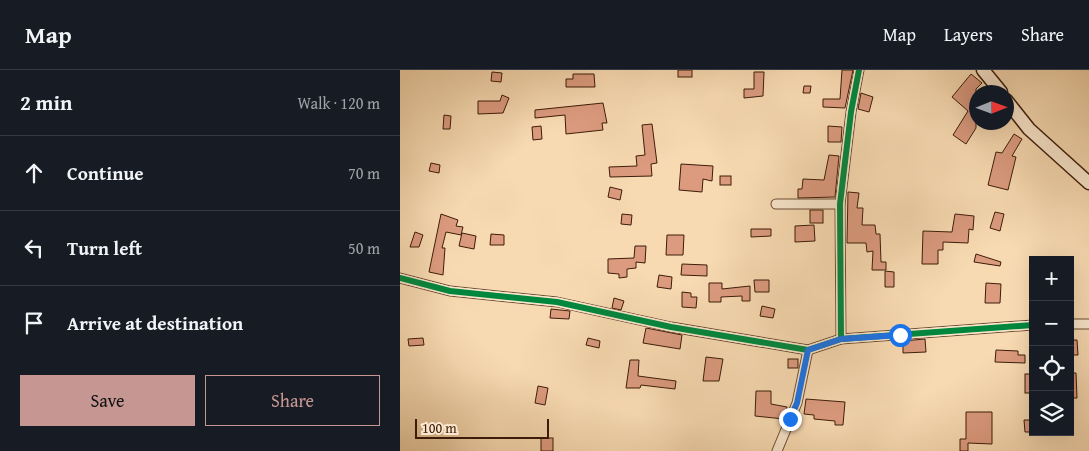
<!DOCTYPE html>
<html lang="en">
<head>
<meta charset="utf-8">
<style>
  :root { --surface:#171b24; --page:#242831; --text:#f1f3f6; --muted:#9ea1a6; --line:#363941; --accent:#c59692 }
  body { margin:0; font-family:"Gentium Book Plus",serif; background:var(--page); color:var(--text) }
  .controls { position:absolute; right:15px; bottom:15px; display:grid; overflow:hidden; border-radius:0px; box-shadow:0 5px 20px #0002 }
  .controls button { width:45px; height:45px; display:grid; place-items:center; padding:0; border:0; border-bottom:1px solid var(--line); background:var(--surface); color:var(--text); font:25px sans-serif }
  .compass { position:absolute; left:569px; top:15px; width:45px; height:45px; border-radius:50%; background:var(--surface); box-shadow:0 5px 20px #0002; rotate:89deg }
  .scale { position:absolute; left:15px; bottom:12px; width:134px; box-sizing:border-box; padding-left:5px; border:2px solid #3d1c09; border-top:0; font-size:14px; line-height:18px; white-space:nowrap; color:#3d1c09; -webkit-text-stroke:4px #fae7cd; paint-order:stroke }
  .stop { position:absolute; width:15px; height:15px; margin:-11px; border:4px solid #1a73e8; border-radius:50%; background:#fff }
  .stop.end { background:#1a73e8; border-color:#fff; box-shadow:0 1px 5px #0008 }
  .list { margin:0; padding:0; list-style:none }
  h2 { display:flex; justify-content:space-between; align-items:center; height:65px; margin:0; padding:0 20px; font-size:21px }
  h2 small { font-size:16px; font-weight:400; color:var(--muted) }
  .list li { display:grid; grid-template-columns:32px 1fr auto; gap:15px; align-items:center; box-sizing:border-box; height:75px; padding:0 20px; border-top:1px solid var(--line) }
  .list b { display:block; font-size:19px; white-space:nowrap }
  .list em { font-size:16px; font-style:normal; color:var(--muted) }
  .actions { display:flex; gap:10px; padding:15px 20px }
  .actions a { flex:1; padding:11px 0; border:1px solid var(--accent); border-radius:0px; text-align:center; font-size:18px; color:var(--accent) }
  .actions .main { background:var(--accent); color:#111 }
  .icon { flex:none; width:28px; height:28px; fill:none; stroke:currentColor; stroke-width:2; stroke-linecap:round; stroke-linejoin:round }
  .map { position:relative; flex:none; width:689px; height:381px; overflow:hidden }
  header { display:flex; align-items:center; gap:30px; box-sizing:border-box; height:70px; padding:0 25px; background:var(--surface); border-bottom:1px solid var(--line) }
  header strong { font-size:24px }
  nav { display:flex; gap:28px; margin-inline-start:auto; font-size:18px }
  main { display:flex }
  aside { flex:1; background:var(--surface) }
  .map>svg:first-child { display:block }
  .building { fill:#dc9b7f; stroke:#3d1c09 }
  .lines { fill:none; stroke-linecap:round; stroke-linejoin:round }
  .street-casing { stroke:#6c4c33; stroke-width:11 }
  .secondary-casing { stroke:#3d1c09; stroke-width:15 }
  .street { stroke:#fae7cd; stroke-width:9 }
  .secondary { stroke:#fae7cd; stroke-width:12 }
  .cycleway-casing { stroke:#fae7cd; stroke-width:9 }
  .cycleway { stroke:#00873e; stroke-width:6 }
  .route { stroke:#1a73e8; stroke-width:6 }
</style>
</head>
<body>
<header>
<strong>Map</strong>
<nav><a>Map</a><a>Layers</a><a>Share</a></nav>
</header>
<main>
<aside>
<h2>2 min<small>Walk · 120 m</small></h2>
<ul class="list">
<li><svg class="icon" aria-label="ahead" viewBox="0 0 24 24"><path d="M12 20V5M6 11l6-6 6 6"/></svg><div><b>Continue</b></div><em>70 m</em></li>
<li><svg class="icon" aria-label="left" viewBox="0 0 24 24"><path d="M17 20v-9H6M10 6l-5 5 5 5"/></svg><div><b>Turn left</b></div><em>50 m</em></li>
<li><svg class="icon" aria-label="arrive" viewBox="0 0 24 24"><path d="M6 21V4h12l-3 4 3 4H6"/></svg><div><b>Arrive at destination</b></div></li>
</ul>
<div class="actions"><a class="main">Save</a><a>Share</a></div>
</aside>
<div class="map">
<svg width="689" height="381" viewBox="0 0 689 381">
  <rect width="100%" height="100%" fill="#f8dab2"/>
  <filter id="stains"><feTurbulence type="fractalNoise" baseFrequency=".004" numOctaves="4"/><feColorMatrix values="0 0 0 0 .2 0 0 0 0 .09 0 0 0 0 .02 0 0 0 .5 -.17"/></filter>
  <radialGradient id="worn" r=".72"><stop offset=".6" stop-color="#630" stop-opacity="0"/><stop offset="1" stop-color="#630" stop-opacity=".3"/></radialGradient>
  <g class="building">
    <rect x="278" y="0" width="14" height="7"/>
    <polygon points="442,0 453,0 445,38 423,37 423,29 440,29"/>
    <polygon points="92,2 102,3 101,12 91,11"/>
    <polygon points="354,2 364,2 363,26 344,28 344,19 354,19"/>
    <polygon points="173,4 194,4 195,17 166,17 166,9 173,9"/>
    <polygon points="571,4 582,13 576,19 576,58 566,74 553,65 568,41 552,27"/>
    <polygon points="404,16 411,16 410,23 403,23"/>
    <polygon points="461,23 473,27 469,42 458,39"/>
    <polygon points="102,25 109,28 103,43 78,44 78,31 100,31"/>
    <polygon points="203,33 207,53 202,53 203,60 166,64 165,45 135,48 135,40"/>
    <polygon points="44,45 51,46 50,59 43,59"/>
    <polygon points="252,54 257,93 251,94 252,106 210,107 209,97 237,96 236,86 245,85 242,55"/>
    <polygon points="141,56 142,69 133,70 132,57"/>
    <polygon points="428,56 442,57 441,72 428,72"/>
    <polygon points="614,64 622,69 612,86 616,87 608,120 588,115 596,82 602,83"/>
    <polygon points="429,85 439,86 435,127 398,128 398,119 402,119 403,109 424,110"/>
    <polygon points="31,93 40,95 39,103 29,101"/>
    <polygon points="281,94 313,96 312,111 303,109 302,122 279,120"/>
    <rect x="320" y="106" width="11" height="9"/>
    <polygon points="210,117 222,120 220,130 208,127"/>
    <polygon points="448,122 459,123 457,138 463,138 462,155 475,155 476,164 480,164 481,192 486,192 486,200 472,200 473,181 467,182 466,173 447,173"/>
    <rect x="410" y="140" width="13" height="13"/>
    <polygon points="595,142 604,144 600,161 590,158"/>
    <polygon points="41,144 58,150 56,156 63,157 61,165 46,162 42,178 45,178 43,205 29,202"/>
    <polygon points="222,144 232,145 231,155 221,154"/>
    <polygon points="555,144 574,146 573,160 569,159 568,173 543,172 543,180 538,180 538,194 522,194 523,161 552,162"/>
    <polygon points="414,155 415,171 395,172 395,156"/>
    <polygon points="351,159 371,159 371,166 351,167"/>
    <polygon points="15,162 23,165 19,177 10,177"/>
    <polygon points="62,163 76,166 74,179 59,176"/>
    <polygon points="91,164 104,165 104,175 90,175"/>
    <polygon points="267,165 284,165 283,185 266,185"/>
    <polygon points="235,176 246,176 245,193 236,192 236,198 227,199 227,207 219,208 219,204 208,203 208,189 234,188"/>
    <polygon points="576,184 601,192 600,196 574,192"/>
    <polygon points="282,194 307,195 307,206 281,205"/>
    <polygon points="485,201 494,202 494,217 485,217"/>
    <polygon points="259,205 272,207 271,219 257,217"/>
    <polygon points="354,210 369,210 369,222 355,222"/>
    <polygon points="309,213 322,213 322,219 350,216 350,231 342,231 342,226 321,227 321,232 309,232"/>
    <polygon points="586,213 601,214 600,233 585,233"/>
    <polygon points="282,222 291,223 291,227 297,227 296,238 282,237"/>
    <polygon points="214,228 224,231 221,240 212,238"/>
    <polygon points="362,236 375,239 373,248 360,246"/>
    <polygon points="151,239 170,241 169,249 150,248"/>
    <polygon points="246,258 282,265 280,279 243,273"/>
    <polygon points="23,268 24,275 9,276 8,269"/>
    <polygon points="188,268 200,271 199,278 186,275"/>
    <polygon points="525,269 526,282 503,283 503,271"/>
    <polygon points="670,270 677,270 678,285 670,285"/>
    <polygon points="596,280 618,281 618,285 625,285 625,293 595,292"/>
    <polygon points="306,287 323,289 319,311 303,311"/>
    <rect x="388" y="289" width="10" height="9"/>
    <polygon points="230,290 239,290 238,306 276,311 275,319 241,315 240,318 226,318"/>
    <polygon points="670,303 676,303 677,328 670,328"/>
    <rect x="625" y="304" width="8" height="19"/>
    <polygon points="138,316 148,318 145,335 135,333"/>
    <polygon points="356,321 371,321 371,334 387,337 384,349 355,346"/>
    <polygon points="406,329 445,332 443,355 435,355 435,351 414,349 414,345 404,344"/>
    <polygon points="566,342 592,342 592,374 568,373 568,381 560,381 560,369 566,369"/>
    <polygon points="624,350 633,350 633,362 625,362"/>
    <rect x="141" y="368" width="12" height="13"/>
  </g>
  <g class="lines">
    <g class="street-casing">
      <g id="street">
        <polyline points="376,134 440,134"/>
        <polyline points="0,208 50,221 157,232 271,257 408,280 441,269 633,255"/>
        <polyline points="670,254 689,254"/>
        <polyline points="441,269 440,134 451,42 459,0"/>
        <polyline points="377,381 397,333 408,280"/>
      </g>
    </g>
    <g class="secondary-casing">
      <g id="secondary">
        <polyline points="583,0 601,22"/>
        <polyline points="606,30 629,59 689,113"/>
      </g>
    </g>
    <use href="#street" class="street"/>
    <use href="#secondary" class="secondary"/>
    <g class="cycleway-casing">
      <g id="cycleway">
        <polyline points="0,208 50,221 157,232 271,257 408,280 441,269 633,255"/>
        <polyline points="441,269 440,134 451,42 459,0"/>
      </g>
    </g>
    <use href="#cycleway" class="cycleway"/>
  </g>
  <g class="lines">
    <polyline class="route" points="390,349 397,333 408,280 441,269 500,265"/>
  </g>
  <rect width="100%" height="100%" filter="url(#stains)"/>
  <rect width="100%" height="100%" fill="url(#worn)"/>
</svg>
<div class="controls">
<button>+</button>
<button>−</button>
<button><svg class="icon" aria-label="locate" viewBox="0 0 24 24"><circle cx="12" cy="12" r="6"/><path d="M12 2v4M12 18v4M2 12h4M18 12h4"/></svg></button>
<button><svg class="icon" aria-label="layers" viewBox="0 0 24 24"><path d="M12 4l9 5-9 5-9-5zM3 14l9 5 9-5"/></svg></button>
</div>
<svg class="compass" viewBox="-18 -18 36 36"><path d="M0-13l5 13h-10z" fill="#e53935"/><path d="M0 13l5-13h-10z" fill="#9ea1a6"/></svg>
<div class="scale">100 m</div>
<div class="stop" style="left:500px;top:265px"></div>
<div class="stop end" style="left:390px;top:349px"></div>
</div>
</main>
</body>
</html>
